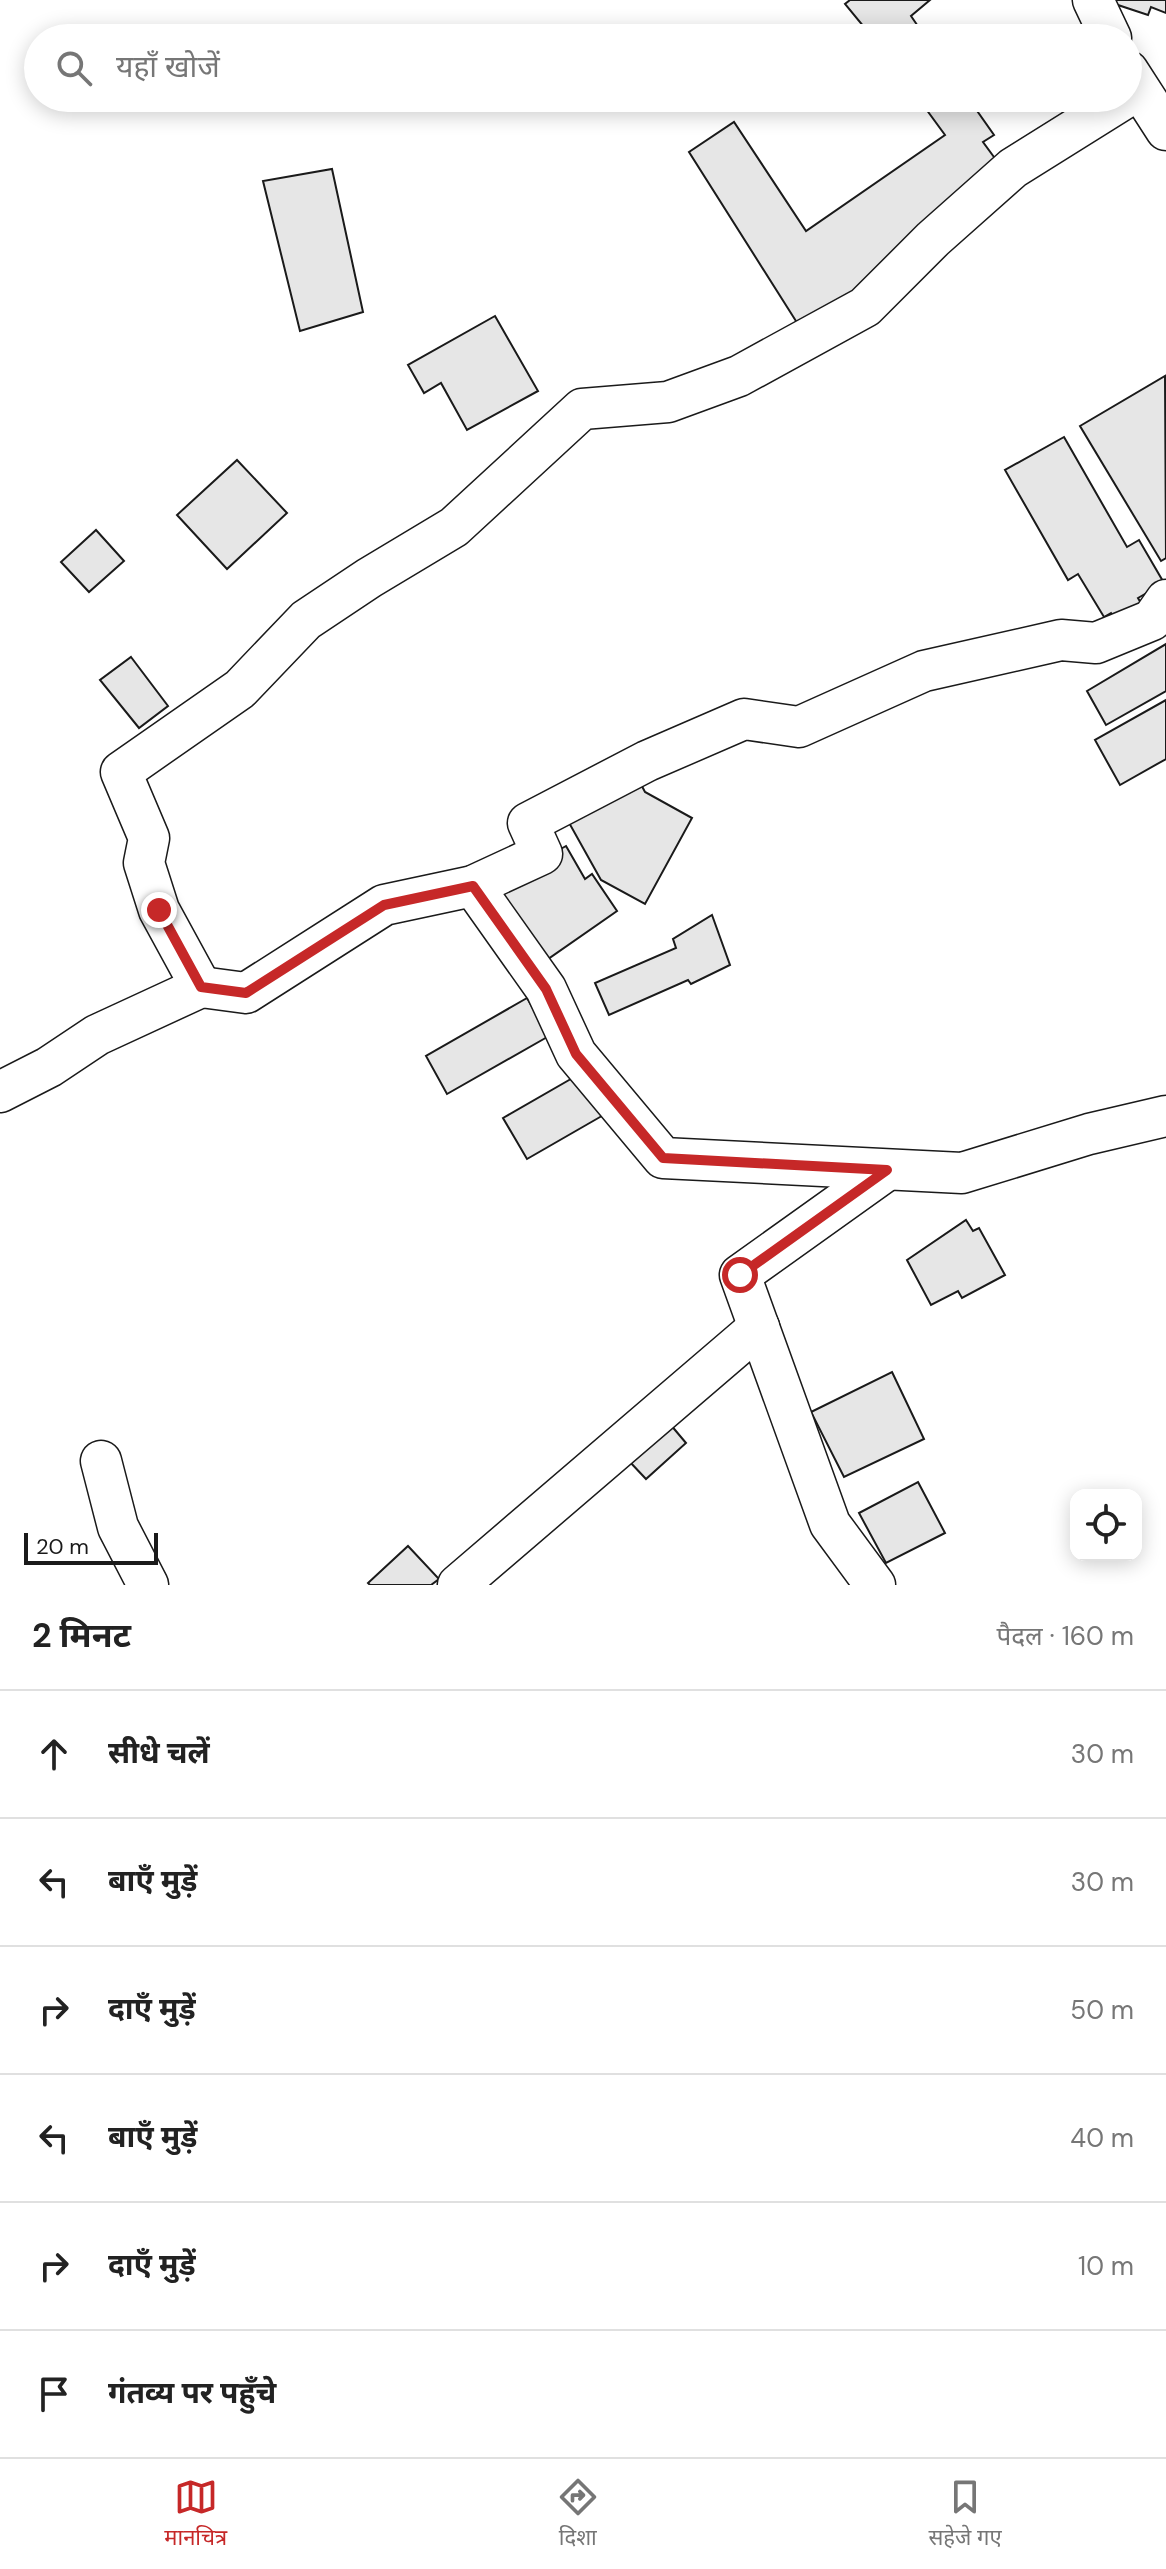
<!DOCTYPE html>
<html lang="hi">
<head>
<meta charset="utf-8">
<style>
  :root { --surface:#fff; --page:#f2f2f2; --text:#222; --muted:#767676; --line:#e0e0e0; --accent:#c62828 }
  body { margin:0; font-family:"DM Sans","Noto Sans Devanagari",sans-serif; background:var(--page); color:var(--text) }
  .controls { position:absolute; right:24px; bottom:24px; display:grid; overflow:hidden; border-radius:16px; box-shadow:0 4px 20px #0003 }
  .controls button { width:72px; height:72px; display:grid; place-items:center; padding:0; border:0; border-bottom:2px solid var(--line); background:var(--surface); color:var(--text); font:40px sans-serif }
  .scale { position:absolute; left:24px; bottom:20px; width:134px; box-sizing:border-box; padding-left:8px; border:4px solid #1a1a1a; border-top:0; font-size:22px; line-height:28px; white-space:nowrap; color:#1a1a1a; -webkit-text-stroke:6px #fff; paint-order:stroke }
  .stop { position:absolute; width:24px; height:24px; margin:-18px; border:6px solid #c62828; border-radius:50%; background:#fff }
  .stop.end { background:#c62828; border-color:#fff; box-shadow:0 2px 8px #0008 }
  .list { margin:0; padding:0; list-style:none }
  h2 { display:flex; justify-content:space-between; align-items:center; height:104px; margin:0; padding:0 32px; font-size:34px }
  h2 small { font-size:26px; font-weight:400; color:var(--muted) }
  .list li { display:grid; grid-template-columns:52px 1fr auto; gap:24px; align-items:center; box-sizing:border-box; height:128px; padding:0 32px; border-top:2px solid var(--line) }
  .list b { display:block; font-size:30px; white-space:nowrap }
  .list em { font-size:26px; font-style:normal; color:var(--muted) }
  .icon { flex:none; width:44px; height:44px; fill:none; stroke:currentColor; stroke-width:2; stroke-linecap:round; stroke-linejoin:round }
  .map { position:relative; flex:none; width:1166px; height:1585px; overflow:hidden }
  .search { position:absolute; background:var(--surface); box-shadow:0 4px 20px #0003; left:24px; right:24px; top:24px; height:88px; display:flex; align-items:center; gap:20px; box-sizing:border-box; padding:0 28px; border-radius:44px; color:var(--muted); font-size:30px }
  .sheet { height:872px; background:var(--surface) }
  nav { display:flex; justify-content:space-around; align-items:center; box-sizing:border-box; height:112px; border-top:2px solid var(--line); background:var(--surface); font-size:22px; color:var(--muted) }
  nav a { display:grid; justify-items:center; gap:4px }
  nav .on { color:var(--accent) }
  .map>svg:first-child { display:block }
  .building { fill:#e6e6e6; stroke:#1a1a1a; stroke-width:2 }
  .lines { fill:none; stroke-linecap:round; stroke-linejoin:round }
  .minor-casing { stroke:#1a1a1a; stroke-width:43 }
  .minor { stroke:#fff; stroke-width:40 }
  .route { stroke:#c62828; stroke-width:10 }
</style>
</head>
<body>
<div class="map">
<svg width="1166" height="1585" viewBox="0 0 1166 1585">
  <rect width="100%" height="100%" fill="#fff"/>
  <g class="building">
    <polygon points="850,0 930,0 911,16 926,38 873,38 845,4"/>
    <polygon points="1113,0 1166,0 1166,13 1151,7 1148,15 1112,3"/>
    <polygon points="918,98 968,98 994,135 983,142 1002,168 863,293 801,329 689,152 734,122 806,231 945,135"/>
    <polygon points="332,169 363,312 300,331 263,181"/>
    <polygon points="495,316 538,391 467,430 441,383 424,393 408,365"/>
    <polygon points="1165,376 1166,558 1161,561 1080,426"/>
    <polygon points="1064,437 1127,547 1139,540 1164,583 1138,598 1144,608 1117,624 1111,613 1104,617 1078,574 1068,580 1005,470"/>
    <polygon points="237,460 287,513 227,569 177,515"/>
    <polygon points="96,530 124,561 89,592 61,562"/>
    <polygon points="1166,644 1166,691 1106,725 1087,691"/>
    <polygon points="131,657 168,706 139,728 100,680"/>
    <polygon points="1166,700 1166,759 1120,785 1095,740"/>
    <polygon points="635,773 645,792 692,818 645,904 601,880 563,812"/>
    <polygon points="566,846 585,879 592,874 617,911 548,959 496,885"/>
    <polygon points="712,915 730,965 691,984 688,980 609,1015 595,983 676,948 673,939"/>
    <polygon points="527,998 549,1036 447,1094 426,1056"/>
    <polygon points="583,1072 607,1113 527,1159 503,1118"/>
    <polygon points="966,1220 973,1231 979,1228 1005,1275 962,1298 958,1291 931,1305 907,1260"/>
    <polygon points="892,1372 924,1439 844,1477 811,1412"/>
    <polygon points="670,1424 686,1443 646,1479 629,1461"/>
    <polygon points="918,1482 945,1533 886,1563 859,1513"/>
    <polygon points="408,1546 439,1579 431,1585 370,1585 368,1583"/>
  </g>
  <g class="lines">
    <g class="minor-casing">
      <g id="minor">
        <polyline points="1093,0 1111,38"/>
        <polyline points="1128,71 1166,130"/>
        <polyline points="473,886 546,989 576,1054 663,1158 962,1173 1089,1134 1166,1116"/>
        <polyline points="201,987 159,910 144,863 149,838 121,772 240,689 306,620 369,578 454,527 582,409 668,402 739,376 865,307 933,239 1013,168 1125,98"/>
        <polyline points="0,1092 49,1067 97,1035 201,987 246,993 384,905 473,886 542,854 528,823 647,761 744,719 799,727 924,671 1061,640 1096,643 1152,620 1166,600"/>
        <polyline points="101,1461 118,1527 148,1585"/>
        <polyline points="458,1585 759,1327"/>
        <polyline points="875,1585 830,1524 740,1275 887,1170"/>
      </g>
    </g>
    <use href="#minor" class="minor"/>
  </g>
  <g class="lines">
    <polyline class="route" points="159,910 201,987 246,993 384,905 473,886 546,989 576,1054 663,1158 887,1170 740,1275"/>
  </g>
</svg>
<div class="controls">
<button><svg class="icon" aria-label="locate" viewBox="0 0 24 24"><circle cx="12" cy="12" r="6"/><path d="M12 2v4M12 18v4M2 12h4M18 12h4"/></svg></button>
</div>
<div class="scale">20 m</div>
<div class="stop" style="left:740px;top:1275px"></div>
<div class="stop end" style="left:159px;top:910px"></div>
<div class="search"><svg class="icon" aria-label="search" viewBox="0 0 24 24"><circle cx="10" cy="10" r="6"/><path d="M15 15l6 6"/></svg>यहाँ खोजें</div>
</div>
<section class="sheet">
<h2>2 मिनट<small>पैदल · 160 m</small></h2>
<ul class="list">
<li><svg class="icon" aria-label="ahead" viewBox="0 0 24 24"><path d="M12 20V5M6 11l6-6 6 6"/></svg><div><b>सीधे चलें</b></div><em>30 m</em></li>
<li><svg class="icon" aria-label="left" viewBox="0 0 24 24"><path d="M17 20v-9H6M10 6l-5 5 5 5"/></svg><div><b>बाएँ मुड़ें</b></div><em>30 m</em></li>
<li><svg class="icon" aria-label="right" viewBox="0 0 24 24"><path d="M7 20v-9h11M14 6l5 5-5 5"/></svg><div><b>दाएँ मुड़ें</b></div><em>50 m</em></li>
<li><svg class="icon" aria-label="left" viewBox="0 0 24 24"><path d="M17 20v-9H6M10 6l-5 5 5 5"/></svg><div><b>बाएँ मुड़ें</b></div><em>40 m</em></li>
<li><svg class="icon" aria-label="right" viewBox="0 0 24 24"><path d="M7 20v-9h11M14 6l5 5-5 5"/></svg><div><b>दाएँ मुड़ें</b></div><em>10 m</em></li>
<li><svg class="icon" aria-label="arrive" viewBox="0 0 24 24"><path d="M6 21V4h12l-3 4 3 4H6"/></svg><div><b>गंतव्य पर पहुँचे</b></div></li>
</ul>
</section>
<nav>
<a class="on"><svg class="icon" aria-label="map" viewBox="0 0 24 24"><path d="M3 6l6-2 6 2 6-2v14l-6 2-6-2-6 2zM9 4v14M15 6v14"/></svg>मानचित्र</a>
<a><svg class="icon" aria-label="directions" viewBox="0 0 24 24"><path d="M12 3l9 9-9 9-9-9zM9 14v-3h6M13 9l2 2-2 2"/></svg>दिशा</a>
<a><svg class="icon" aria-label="saved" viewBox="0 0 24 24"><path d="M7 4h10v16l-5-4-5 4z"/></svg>सहेजे गए</a>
</nav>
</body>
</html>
